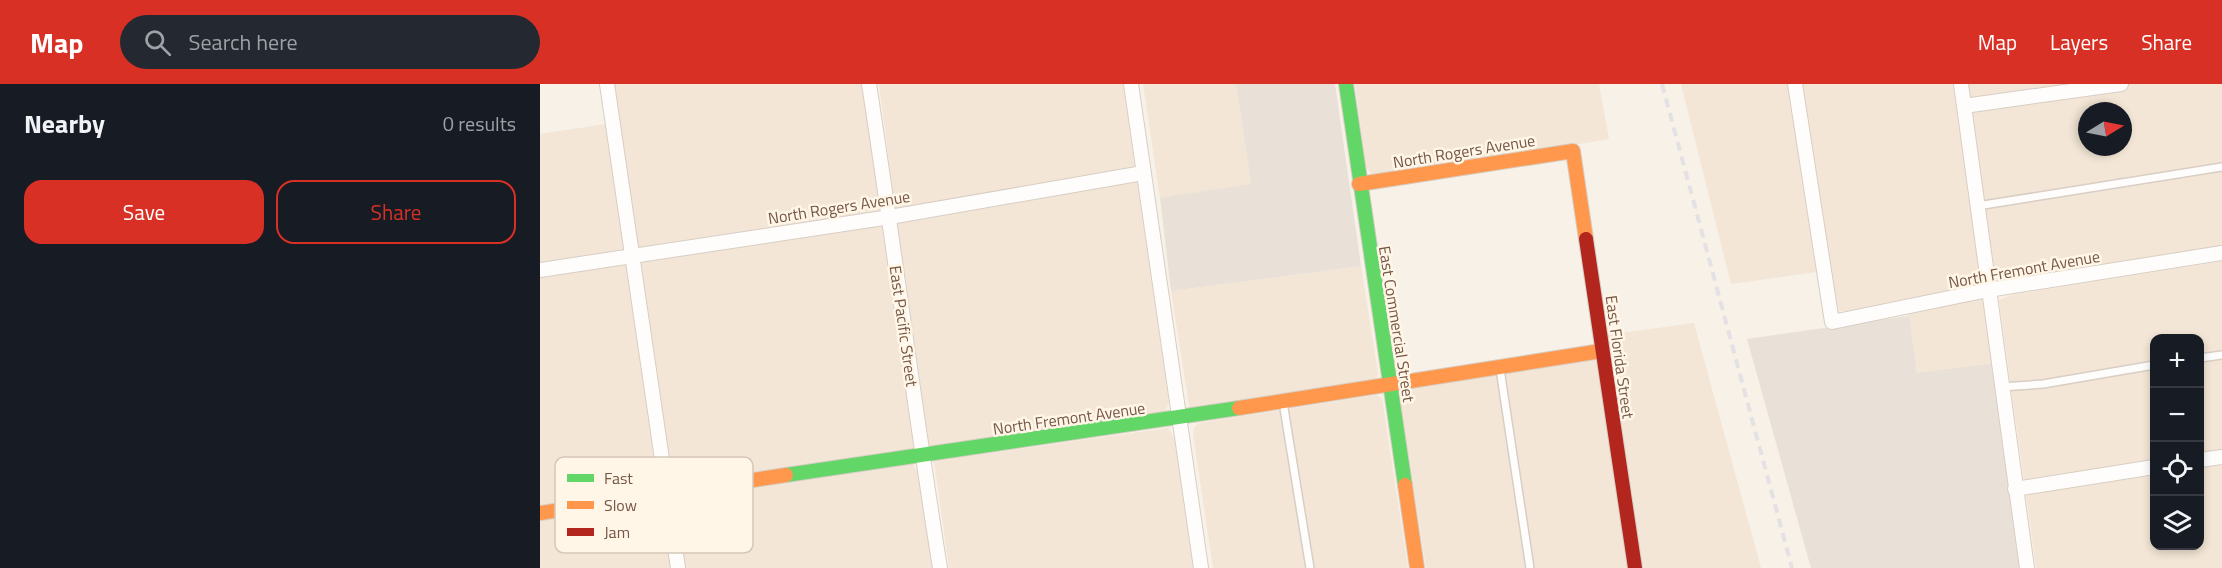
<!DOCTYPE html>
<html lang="en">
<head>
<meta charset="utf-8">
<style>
  :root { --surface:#171b24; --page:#242831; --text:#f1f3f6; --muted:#9ea1a6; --line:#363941; --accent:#d93025 }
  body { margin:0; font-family:"Titillium Web",sans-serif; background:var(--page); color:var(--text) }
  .controls { position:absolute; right:18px; bottom:18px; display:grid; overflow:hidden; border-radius:12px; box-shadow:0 3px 9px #0003 }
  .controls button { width:54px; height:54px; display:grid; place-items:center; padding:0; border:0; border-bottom:2px solid var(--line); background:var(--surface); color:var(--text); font:30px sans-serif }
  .compass { position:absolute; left:1538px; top:18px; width:54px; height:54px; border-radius:50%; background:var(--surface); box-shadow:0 3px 9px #0003; rotate:80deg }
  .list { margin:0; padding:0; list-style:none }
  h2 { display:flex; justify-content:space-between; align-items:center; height:78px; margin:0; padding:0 24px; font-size:26px }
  h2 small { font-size:20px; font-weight:400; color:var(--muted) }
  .actions { display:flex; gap:12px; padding:18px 24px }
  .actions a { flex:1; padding:14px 0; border:2px solid var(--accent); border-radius:18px; text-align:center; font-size:21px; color:var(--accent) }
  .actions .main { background:var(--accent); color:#fff }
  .icon { flex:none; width:33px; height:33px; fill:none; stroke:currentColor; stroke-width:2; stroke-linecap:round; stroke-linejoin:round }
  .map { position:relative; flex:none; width:1682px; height:484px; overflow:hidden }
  header { display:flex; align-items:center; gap:36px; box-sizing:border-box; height:84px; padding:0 30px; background:var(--accent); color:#fff }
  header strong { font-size:28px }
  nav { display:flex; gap:33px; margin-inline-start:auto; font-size:21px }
  .search { width:420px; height:54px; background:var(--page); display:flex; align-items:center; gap:15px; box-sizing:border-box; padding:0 21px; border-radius:33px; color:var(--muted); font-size:22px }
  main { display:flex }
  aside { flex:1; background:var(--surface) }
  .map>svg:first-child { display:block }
  .residential { fill:#f3e6d6; fill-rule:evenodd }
  .industrial { fill:#e9e0d8 }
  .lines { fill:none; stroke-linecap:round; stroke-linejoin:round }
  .lane-casing { stroke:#d8cec5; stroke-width:10 }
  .street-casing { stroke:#d8cec5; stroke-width:16 }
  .fast-casing { stroke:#d7cdc3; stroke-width:16 }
  .slow-casing { stroke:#d7cdc3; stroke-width:16 }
  .jam-casing { stroke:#d7cdc3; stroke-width:16 }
  .lane { stroke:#fefdfb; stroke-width:7 }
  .street { stroke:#fefdfb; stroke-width:14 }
  .fast { stroke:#63d668; stroke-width:14 }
  .slow { stroke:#ff974d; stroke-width:14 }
  .jam { stroke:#b3261e; stroke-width:14 }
  .rail { stroke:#e4e1e4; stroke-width:4; stroke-dasharray:9 6; stroke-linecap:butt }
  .labels { text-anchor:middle; stroke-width:5; stroke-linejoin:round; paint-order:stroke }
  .street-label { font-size:16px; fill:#755746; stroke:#fff6e7 }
  .key { fill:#fff6e7; stroke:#d6c6b7; stroke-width:1.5 }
  .key-label { font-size:16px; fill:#755746 }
</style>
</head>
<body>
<header>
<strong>Map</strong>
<div class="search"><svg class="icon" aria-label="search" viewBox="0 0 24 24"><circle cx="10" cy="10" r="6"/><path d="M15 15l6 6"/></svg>Search here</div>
<nav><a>Map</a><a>Layers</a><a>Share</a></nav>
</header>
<main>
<aside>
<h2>Nearby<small>0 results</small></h2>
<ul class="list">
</ul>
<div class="actions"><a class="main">Save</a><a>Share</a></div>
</aside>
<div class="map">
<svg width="1682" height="484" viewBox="0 0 1682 484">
  <rect width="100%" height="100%" fill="#f7f1e7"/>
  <g class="residential">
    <polygon points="74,0 322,0 375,359 374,364 0,422 0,50 79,38"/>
    <polygon points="339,0 583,0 629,318 625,328 396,363 389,361 385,356"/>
    <polygon points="603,0 696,0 711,101 620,114"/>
    <polygon points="815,0 1059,0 1069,55 838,93 833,92 826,83"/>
    <polygon points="1141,0 1413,0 1453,279 1377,289 1366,215 1306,227 1299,227 1291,186 1191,200"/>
    <path d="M1428,0H1682V162L1466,195L1459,194L1455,189L1452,180ZM1547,27H1583V63H1547Z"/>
    <path d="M1682,177V484H1496L1459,216L1471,211ZM1614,255H1660V462H1614Z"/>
    <polygon points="821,182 838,289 836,295 650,327 631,207"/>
    <polygon points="1154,239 1221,484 886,484 860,315 860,309 864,306 1069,273 1066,251"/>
    <polygon points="836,311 842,314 868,484 673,484 653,350 654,344 659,339"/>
    <polygon points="628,344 635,355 654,484 409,484 394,377"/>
    <polygon points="373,380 379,392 393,484 0,484 0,436 116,416"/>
  </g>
  <g class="industrial">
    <polygon points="696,0 795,0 821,182 631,207 620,114 711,100"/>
    <polygon points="1369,232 1377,289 1453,279 1481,484 1271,484 1207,255"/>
  </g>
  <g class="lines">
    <g class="lane-casing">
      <g id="lane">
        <polyline points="1437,122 1682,83"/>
        <polyline points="1660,274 1682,271"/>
        <polyline points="960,285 990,484"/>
        <polyline points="1461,303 1503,300 1614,281"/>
        <polyline points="743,318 770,484"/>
      </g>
    </g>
    <g class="street-casing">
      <g id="street">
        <polyline points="67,0 138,484"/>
        <path d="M329,0C354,161 374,323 400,484"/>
        <polyline points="591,0 661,484"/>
        <polyline points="1255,0 1292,238 1448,206 1682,169"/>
        <polyline points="1421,0 1487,484"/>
        <polyline points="1424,22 1581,0"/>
        <polyline points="0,186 350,133 603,89"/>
        <polyline points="1660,376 1682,373"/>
        <polyline points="1475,405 1614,383"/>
      </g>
    </g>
    <g class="fast-casing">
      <g id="fast">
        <polyline points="806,0 865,401"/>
        <polyline points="246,391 699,324"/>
      </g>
    </g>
    <g class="slow-casing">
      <g id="slow">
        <polyline points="819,100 1033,67 1046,155"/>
        <polyline points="699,324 1061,267"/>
        <polyline points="865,401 877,484"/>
        <polyline points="0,429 246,391"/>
      </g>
    </g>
    <g class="jam-casing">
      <polyline id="jam" points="1046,155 1095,484"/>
    </g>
    <use href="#lane" class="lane"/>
    <use href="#street" class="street"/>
    <use href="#fast" class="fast"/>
    <use href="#slow" class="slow"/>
    <use href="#jam" class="jam"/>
    <polyline class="rail" points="1122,0 1252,484"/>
  </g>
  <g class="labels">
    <g class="street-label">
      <text transform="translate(924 67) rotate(-9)" y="6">North Rogers Avenue</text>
      <text transform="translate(299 123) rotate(-9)" y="6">North Rogers Avenue</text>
      <text transform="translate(1484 185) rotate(-10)" y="6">North Fremont Avenue</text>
      <text transform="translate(857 240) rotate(81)" y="6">East Commercial Street</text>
      <text transform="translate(364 242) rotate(82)" y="6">East Pacific Street</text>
      <text transform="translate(1080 273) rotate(82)" y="6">East Florida Street</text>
      <text transform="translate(529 334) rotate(-8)" y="6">North Fremont Avenue</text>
    </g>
  </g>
  <rect x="15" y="373" width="198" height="96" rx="9" class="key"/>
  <rect x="27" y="390" width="27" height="8" fill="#63d668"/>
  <rect x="27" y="417" width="27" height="8" fill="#ff974d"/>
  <rect x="27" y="444" width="27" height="8" fill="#b3261e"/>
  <g class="key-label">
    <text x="64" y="400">Fast</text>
    <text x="64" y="427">Slow</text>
    <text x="64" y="454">Jam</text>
  </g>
</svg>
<div class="controls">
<button>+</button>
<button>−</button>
<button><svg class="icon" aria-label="locate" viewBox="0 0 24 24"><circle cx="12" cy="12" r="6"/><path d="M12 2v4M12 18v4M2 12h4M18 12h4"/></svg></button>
<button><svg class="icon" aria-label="layers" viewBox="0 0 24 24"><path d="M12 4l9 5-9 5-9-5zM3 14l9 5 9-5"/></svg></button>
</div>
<svg class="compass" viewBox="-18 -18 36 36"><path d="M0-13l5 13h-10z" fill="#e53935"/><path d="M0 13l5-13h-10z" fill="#9ea1a6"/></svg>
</div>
</main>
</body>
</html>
